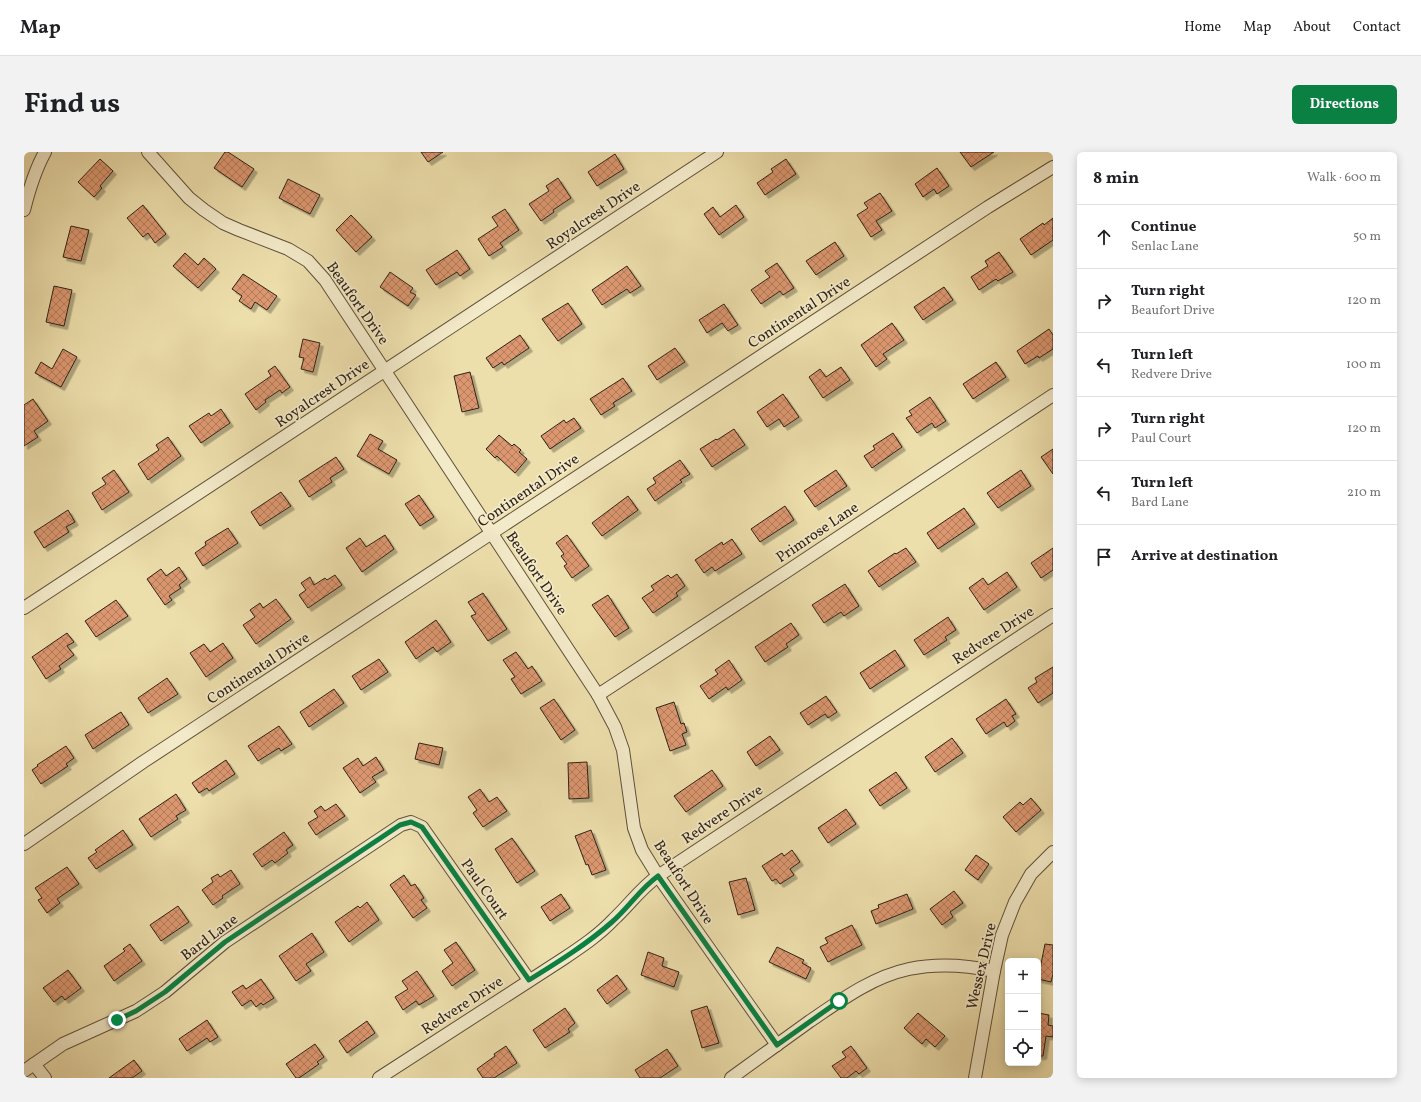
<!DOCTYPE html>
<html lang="en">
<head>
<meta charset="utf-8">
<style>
  :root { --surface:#fff; --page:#f2f2f2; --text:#202124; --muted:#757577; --line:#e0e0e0; --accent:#0b8043 }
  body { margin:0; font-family:Vollkorn,serif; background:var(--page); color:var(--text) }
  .controls { position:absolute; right:12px; bottom:12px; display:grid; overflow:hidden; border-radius:6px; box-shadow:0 2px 10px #0003 }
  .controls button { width:36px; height:36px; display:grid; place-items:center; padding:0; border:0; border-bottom:1px solid var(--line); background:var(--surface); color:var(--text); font:20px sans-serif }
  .stop { position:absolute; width:12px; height:12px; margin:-9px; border:3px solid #0b8043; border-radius:50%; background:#fff }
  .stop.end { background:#0b8043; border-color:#fff; box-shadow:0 1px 4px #0008 }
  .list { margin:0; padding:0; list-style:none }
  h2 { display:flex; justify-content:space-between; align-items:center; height:52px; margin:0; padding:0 16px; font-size:17px }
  h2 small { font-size:13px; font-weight:400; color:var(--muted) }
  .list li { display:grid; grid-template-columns:26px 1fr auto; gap:12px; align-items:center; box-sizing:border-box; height:64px; padding:0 16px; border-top:1px solid var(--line) }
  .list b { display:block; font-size:15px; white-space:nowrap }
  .list p { margin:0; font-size:13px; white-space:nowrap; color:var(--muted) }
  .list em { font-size:13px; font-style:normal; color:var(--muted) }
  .icon { flex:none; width:22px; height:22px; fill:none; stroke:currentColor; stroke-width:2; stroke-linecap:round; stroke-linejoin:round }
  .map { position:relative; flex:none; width:1029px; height:926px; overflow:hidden; border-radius:6px }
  header { display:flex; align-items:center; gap:24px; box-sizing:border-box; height:56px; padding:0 20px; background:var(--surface); border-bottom:1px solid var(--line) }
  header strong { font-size:19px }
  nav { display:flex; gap:22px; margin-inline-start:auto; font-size:14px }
  .intro { display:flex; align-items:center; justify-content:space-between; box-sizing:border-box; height:96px; padding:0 24px }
  h1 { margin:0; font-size:28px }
  .button { padding:10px 18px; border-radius:6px; background:var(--accent); color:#fff; font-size:14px; font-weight:700 }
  main { display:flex; gap:24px; padding:0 24px }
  aside { flex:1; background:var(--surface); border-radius:6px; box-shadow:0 2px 10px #0003 }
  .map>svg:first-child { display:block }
  .building { fill:url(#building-cross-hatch); stroke:#2f2217; filter:url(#shadow) }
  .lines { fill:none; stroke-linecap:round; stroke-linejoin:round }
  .street-casing { stroke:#5e513c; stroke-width:14 }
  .street { stroke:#f3eac9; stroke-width:12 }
  .route { stroke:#0b8043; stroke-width:5 }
  .labels { text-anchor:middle; stroke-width:3.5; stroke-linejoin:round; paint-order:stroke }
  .street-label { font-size:15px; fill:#2f2217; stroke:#f3eac9 }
</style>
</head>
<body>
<header>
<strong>Map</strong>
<nav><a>Home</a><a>Map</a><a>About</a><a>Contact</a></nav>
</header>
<div class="intro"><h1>Find us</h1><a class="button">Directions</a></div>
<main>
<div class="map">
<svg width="1029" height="926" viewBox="0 0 1029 926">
  <defs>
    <pattern id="building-cross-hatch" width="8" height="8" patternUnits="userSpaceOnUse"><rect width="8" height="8" fill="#dc976f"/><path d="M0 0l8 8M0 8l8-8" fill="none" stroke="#b37b5a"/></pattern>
    <filter id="shadow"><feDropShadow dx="3.5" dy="3.5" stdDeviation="0" flood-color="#0004"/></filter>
  </defs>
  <rect width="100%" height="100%" fill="#eddfac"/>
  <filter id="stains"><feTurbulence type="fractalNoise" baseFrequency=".005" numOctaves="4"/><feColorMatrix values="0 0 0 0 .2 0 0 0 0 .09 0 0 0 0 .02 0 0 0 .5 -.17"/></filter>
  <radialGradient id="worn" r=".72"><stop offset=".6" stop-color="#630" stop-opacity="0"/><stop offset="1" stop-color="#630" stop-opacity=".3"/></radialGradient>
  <g class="building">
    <polygon points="201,0 204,0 230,17 218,35 190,16"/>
    <polygon points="397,0 419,0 404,10"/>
    <polygon points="936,0 970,0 947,15"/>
    <polygon points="591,2 600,17 573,34 564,20"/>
    <polygon points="76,7 89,19 76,34 78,36 70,45 54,30"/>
    <polygon points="762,7 772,22 741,43 733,31 749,20 747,17"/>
    <polygon points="913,16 925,34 913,42 910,37 899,45 891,32"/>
    <polygon points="534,26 547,46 529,58 530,60 517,69 505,52 525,39 522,34"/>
    <polygon points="264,27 296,43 286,62 255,46"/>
    <polygon points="856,41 868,59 852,69 858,78 847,85 833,63 844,56 840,51"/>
    <polygon points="119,53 142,82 131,91 124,81 119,85 103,66"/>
    <polygon points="712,53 720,65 695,83 680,62 689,55 696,65"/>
    <polygon points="481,57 495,78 476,91 479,95 465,104 454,87 474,74 468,65"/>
    <polygon points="327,63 348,85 332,100 312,78"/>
    <polygon points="1029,66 1029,88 1007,103 996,87 1019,71 1020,73"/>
    <polygon points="47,74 65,78 57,109 39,105"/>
    <polygon points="811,90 820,104 792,123 782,109"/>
    <polygon points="433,98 446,117 436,124 433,120 412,133 402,118"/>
    <polygon points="975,100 989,120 974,129 972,127 955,138 947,125 964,114 961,109"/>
    <polygon points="161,101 174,113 180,106 192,117 174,136 149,114"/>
    <polygon points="753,111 770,136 759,143 756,139 737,152 727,138 746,125 741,119"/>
    <polygon points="603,114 617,134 606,141 603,137 578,153 568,138"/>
    <polygon points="366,120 389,136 386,140 392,143 384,154 356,135"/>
    <polygon points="219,122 253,144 243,158 231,150 227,157 215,149 218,144 208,137"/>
    <polygon points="30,134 48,138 40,174 22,170"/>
    <polygon points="920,135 929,148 899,168 890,155"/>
    <polygon points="544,151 558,172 534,189 518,167"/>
    <polygon points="700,152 714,173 704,179 698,171 683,181 675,168"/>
    <polygon points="868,171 880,188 859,202 863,207 852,215 837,193"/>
    <polygon points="1025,177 1029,183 1029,197 1015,206 1014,204 1001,212 993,199"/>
    <polygon points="496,183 505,196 480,213 478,210 469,216 462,206"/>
    <polygon points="279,187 296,191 289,220 277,217 280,206 275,205"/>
    <polygon points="651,196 661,210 633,228 624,214"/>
    <polygon points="39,197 53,205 37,235 11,221 17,210 28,217"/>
    <polygon points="972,210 982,225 949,247 939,232"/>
    <polygon points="251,214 266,235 258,241 256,238 241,248 242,250 232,258 221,242 247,224 244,219"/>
    <polygon points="817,215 826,228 799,246 785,225 796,217 802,225"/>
    <polygon points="446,220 455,256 438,260 430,224"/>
    <polygon points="599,226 608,239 589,251 591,254 577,263 566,247"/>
    <polygon points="759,242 775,265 760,275 755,267 743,275 733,260"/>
    <polygon points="906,245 922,269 911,276 908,271 893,281 882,266 888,263 885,259"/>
    <polygon points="9,247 24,269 10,279 14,285 0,294 0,253"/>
    <polygon points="197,257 206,271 177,291 165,274 185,261 187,264"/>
    <polygon points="550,266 557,276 526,297 517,284 540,268 542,271"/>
    <polygon points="710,277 721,293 688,315 676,297 692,287 693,288"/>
    <polygon points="869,281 878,295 848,316 840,304 851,297 849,294"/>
    <polygon points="346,282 359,289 354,297 373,308 365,322 333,304"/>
    <polygon points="475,283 488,294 490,292 497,298 495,300 503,307 491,321 473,304 471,306 462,297"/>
    <polygon points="144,285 157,304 124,328 114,312 135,298 132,293"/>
    <polygon points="1029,297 1029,322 1017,305"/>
    <polygon points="312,305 320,317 306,326 308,330 285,345 275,329"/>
    <polygon points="656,308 666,322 656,328 658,330 631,349 623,337 632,331 629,326"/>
    <polygon points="90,318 105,340 78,358 68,341 82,332 78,326"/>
    <polygon points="812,318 823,334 791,355 780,339"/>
    <polygon points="997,318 1007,334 974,356 963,341"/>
    <polygon points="257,340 267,354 236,374 227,360"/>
    <polygon points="395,343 410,365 396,374 381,352"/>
    <polygon points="604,344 614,358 578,384 568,371"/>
    <polygon points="761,354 770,368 736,390 727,377"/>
    <polygon points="940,356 951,372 914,397 903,381"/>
    <polygon points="44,358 51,370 42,375 45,380 20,396 10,380"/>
    <polygon points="204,376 214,391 179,414 171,401 182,393 181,390"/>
    <polygon points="361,383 370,397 338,420 322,396 336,386 342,395"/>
    <polygon points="543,383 565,414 548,426 540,414 543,412 537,404 540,402 532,391"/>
    <polygon points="708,387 718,402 691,419 688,415 680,421 671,408 698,390 699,393"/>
    <polygon points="882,396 892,410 855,435 844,419 871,401 872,402"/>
    <polygon points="1029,396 1029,418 1017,426 1007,411"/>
    <polygon points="155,415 163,427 155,433 157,436 145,444 148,448 141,453 123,427 137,417 142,424"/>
    <polygon points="983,420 993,435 960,458 945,436 959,426 964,433"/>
    <polygon points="653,422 661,434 652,441 654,444 629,461 618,446 630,438 627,434 644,423 647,426"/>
    <polygon points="311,423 318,433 284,456 275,443 282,438 277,431 286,425 290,433 301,426 303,428"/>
    <polygon points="821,432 835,454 820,464 817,460 800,471 788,453"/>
    <polygon points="459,441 483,477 464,489 447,464 452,462 444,450"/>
    <polygon points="584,443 605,476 591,485 568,453"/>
    <polygon points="252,447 267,467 232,492 219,473 231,465 226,458 236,451 239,456"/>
    <polygon points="92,448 104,464 72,485 61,469"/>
    <polygon points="924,465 932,478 921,485 923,488 900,503 890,488"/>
    <polygon points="412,468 427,490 413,500 409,495 392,507 381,490"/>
    <polygon points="767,471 775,483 762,492 764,495 741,510 731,495"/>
    <polygon points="43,481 50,490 43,494 50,503 35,514 37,517 22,527 8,505"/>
    <polygon points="199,491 209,506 182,525 166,501 180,492 186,500"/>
    <polygon points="871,498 881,514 846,537 836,521"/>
    <polygon points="492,500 504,517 508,514 518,529 497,542 487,527 491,525 479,508"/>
    <polygon points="355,507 364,520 337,538 328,524"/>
    <polygon points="705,508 718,528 704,538 702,535 685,547 676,534 694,522 691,518"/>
    <polygon points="1029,515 1029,541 1014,551 1004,536 1013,530 1011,526"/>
    <polygon points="143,526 154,542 124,561 114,546"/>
    <polygon points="310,537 320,551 285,575 276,560"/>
    <polygon points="802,544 813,560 804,566 801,562 784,573 776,561"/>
    <polygon points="530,547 551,578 537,588 516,556"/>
    <polygon points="982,547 992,562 988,564 991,569 983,575 980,570 962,582 952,567"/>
    <polygon points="650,550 657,572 660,571 663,580 658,582 662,593 646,599 632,556"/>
    <polygon points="97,560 105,573 69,597 61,583"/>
    <polygon points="255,574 268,592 257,599 255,596 234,609 224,594"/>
    <polygon points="746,584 756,598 732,614 723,600"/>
    <polygon points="928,586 939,601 911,620 901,605"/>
    <polygon points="395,591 419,596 415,613 391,607"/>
    <polygon points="42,594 50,606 42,612 44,614 17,632 8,618 14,614 13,613"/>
    <polygon points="352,605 360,618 348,625 352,630 336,641 319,616 334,606 339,614"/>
    <polygon points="202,608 211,622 185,639 183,636 175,641 168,631"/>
    <polygon points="563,610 565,646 545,647 544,611"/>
    <polygon points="688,618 699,634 662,660 650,644"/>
    <polygon points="872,620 883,636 856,654 845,638"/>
    <polygon points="456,637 465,650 473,645 483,659 459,675 449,661 453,658 444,645"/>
    <polygon points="152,642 162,658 152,664 154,667 127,685 115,667"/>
    <polygon points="1007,646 1017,658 992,680 979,665 996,650 999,653"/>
    <polygon points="312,652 321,664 292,683 284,671 294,665 290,659 297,654 301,659"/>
    <polygon points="822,657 832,672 804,691 794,676"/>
    <polygon points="99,678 109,693 72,717 64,706 73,700 71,698"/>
    <polygon points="567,678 582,718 568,723 564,712 562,713 551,684"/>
    <polygon points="260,680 269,693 262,698 264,701 251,711 248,708 238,715 229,702"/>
    <polygon points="488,686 511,719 493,731 471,697"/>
    <polygon points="768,698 776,710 766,717 770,723 756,732 752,727 748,729 738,714 758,701 760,704"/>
    <polygon points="952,703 965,712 954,728 941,718"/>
    <polygon points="43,715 55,732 33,747 36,751 23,761 14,748 18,746 11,736"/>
    <polygon points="207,718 216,732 198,744 199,746 189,753 178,738 189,730 187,726 194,722 196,725"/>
    <polygon points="380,723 387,734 391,732 400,746 397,748 403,756 389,766 366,733"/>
    <polygon points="722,726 731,758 714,763 705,730"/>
    <polygon points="930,739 939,751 926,760 929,765 918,773 906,757"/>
    <polygon points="537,742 546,756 526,769 517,755"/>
    <polygon points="883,742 889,757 852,772 847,759 855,756 854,753"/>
    <polygon points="343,750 355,768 325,790 311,770 334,754 336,756"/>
    <polygon points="154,754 165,770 137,789 126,773"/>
    <polygon points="828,773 838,793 804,810 796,795 804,791 801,786"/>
    <polygon points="288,781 300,800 282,812 287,819 272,829 255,804"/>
    <polygon points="432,790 451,818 428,834 418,819 429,811 420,798"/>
    <polygon points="106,792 118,809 90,829 80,814 101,799 99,797"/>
    <polygon points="1021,792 1029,793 1029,822 1027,830 1014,827"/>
    <polygon points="753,795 780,808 778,811 787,816 782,827 745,810"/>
    <polygon points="624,800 640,806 638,814 655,820 650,835 617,823"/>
    <polygon points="44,818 57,836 41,848 38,844 30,850 19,836"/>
    <polygon points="393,819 410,844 395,853 392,849 379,858 371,845 384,837 378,829"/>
    <polygon points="593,823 603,837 583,852 573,838"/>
    <polygon points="237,827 250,846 239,853 237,851 232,855 227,848 218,854 208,840 219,833 222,837"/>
    <polygon points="683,854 695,891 678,896 667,859"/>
    <polygon points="541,856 551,871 544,877 546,880 521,896 509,878"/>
    <polygon points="894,861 921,884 911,895 902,887 898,892 880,876"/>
    <polygon points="1014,861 1025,863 1024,873 1029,874 1029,885 1022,884 1019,904 1014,904"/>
    <polygon points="183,868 194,885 186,890 183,886 163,899 155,887"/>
    <polygon points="343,869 351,881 323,901 315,889"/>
    <polygon points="291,892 300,905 293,910 295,912 275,926 272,926 262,912"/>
    <polygon points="482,894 493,911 470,926 459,926 453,917 471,904 470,902"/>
    <polygon points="827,894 843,916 835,922 832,919 823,926 817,926 808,914 822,905 818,900"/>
    <polygon points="643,897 654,914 636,926 616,926 611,918"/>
    <polygon points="110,908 118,919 108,926 85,926"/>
  </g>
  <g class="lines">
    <g class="street-casing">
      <g id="street">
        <polyline points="124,0 165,46 180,58 199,71 215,78 264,97 284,109 301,128 574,543 591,575 599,598 610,676 618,698 634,724 753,893"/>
        <path d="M0,58C5,38 11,18 21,0"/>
        <polyline points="0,456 693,0"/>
        <polyline points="574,543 762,420 1029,243"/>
        <polyline points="0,692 119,610 964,55 1029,15"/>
        <polyline points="10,912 21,926"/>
        <polyline points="0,919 39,892 112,859 141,840 201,790 377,673 387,670 398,675 505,828"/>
        <path d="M355,926L539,807C557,795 575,783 590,767C605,753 617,736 634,724L1029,463"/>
        <path d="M707,926C733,907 760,888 786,869C817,848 848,825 885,817C913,811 942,813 970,819"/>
        <polyline points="951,926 970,819 978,783 991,750 1007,722 1029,700"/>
      </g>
    </g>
    <use href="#street" class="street"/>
  </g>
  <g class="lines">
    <path class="route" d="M93,868L112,859L141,840L201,790L376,673L387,670L398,675L505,828C534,810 563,792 588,770C605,755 616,737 634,724L753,893L815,849"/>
  </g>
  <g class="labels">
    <g class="street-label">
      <text transform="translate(569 63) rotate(-34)" y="5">Royalcrest Drive</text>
      <text transform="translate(334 151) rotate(55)" y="5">Beaufort Drive</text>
      <text transform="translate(775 160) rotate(-33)" y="5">Continental Drive</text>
      <text transform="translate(298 241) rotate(-34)" y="5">Royalcrest Drive</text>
      <text transform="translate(504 338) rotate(-34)" y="5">Continental Drive</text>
      <text transform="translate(793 380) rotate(-34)" y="5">Primrose Lane</text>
      <text transform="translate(513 421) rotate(56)" y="5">Beaufort Drive</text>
      <text transform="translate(969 483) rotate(-33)" y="5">Redvere Drive</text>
      <text transform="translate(234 516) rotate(-33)" y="5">Continental Drive</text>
      <text transform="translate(698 662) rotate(-34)" y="5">Redvere Drive</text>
      <text transform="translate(660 730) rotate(57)" y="5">Beaufort Drive</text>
      <text transform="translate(461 737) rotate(55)" y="5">Paul Court</text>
      <text transform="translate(185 785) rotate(-37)" y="5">Bard Lane</text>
      <text transform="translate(957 814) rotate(-77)" y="5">Wessex Drive</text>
      <text transform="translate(438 853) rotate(-33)" y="5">Redvere Drive</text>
    </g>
  </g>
  <rect width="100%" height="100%" filter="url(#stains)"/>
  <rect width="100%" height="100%" fill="url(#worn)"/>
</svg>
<div class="controls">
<button>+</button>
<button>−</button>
<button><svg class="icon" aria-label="locate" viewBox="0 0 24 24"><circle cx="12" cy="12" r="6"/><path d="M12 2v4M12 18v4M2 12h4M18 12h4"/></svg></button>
</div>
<div class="stop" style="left:815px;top:849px"></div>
<div class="stop end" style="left:93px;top:868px"></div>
</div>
<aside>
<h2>8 min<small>Walk · 600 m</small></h2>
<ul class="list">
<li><svg class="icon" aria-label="ahead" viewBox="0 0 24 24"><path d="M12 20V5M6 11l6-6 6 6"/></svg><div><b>Continue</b><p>Senlac Lane</p></div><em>50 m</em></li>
<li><svg class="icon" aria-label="right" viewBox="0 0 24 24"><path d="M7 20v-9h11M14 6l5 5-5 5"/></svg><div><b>Turn right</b><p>Beaufort Drive</p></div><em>120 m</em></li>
<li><svg class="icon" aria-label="left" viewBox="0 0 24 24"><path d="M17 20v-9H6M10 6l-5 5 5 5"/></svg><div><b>Turn left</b><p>Redvere Drive</p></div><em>100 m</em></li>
<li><svg class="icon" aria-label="right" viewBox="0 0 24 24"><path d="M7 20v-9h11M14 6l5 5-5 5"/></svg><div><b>Turn right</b><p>Paul Court</p></div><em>120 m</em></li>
<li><svg class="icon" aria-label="left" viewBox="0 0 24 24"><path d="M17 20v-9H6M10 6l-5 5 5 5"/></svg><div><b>Turn left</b><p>Bard Lane</p></div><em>210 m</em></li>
<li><svg class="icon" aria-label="arrive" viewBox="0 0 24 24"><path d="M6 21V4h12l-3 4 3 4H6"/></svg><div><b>Arrive at destination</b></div></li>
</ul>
</aside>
</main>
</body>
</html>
